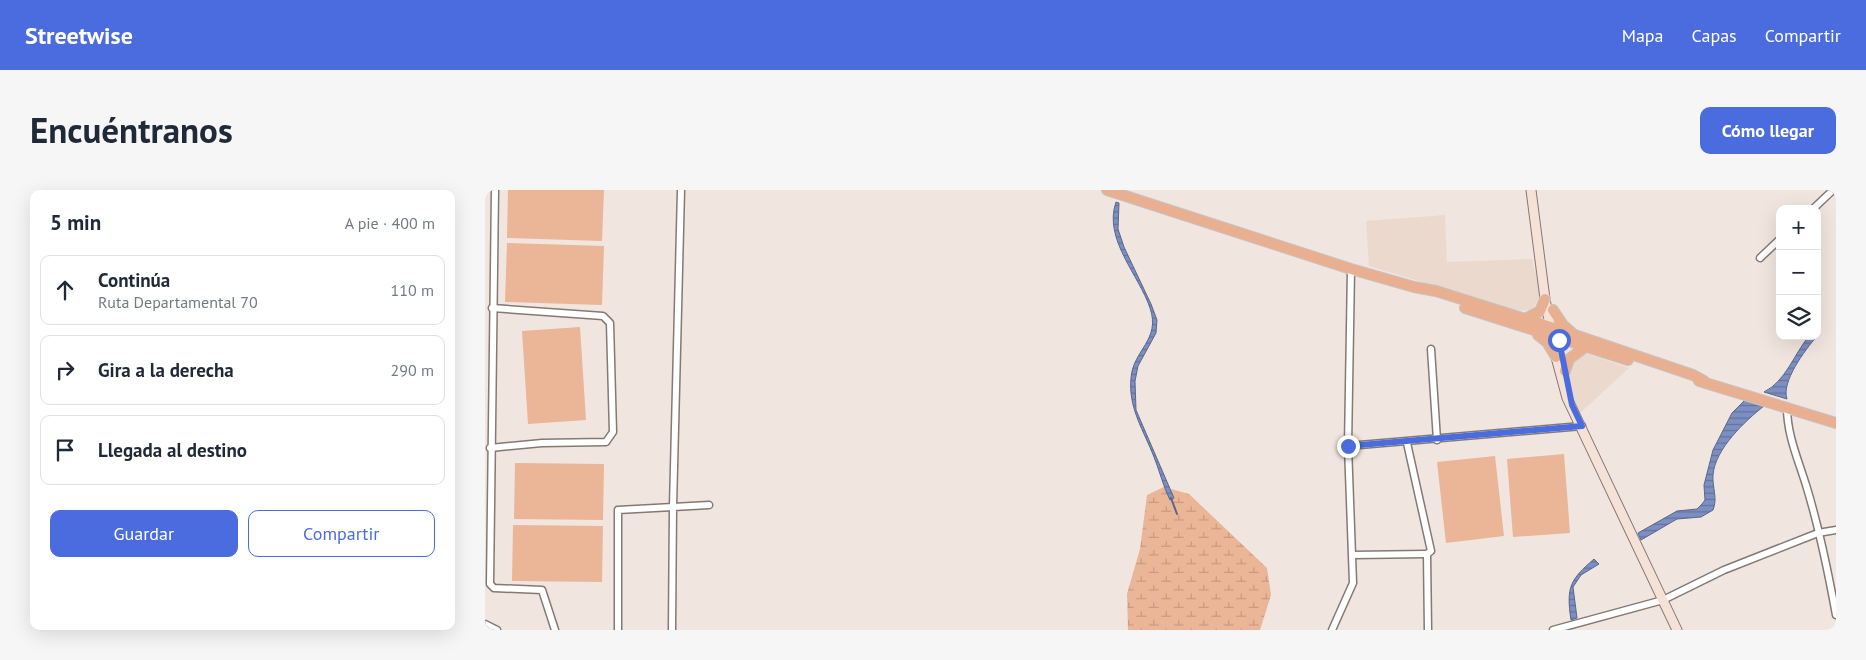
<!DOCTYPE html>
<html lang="es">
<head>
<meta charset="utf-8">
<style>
  :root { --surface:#fff; --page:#f6f6f7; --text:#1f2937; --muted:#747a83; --line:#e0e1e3; --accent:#4b6cdf }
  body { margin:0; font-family:"PT Sans",sans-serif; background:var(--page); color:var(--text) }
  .controls { position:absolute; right:15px; top:15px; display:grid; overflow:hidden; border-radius:10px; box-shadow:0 5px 20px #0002 }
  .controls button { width:45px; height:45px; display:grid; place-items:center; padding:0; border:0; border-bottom:1px solid var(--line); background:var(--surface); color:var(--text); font:25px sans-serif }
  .stop { position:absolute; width:15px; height:15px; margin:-11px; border:4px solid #4b6cdf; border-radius:50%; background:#fff }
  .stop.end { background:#4b6cdf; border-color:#fff; box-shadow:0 1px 5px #0008 }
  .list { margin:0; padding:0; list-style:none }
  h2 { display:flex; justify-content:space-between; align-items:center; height:65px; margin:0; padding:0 20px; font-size:21px }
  h2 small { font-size:16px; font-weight:400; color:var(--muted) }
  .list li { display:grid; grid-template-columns:32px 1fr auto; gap:15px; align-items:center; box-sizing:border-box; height:70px; margin:0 10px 10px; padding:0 10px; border:1px solid var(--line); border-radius:10px }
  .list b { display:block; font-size:19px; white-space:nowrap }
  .list p { margin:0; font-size:16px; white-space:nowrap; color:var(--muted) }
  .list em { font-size:16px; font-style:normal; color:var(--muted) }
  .actions { display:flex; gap:10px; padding:15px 20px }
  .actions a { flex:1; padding:11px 0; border:1px solid var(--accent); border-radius:10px; text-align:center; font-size:18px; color:var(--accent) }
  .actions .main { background:var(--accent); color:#fff }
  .icon { flex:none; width:28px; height:28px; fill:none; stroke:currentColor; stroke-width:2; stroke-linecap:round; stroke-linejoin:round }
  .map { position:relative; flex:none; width:1351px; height:440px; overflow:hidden; border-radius:10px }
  header { display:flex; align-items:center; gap:30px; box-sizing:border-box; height:70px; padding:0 25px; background:var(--accent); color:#fff }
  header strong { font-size:24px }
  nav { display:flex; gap:28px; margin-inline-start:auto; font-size:18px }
  .intro { display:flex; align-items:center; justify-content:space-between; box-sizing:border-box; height:120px; padding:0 30px }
  h1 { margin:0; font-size:35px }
  .button { padding:12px 22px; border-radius:10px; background:var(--accent); color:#fff; font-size:18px; font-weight:700 }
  main { display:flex; gap:30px; padding:0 30px }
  aside { flex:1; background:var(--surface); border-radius:10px; box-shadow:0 5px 20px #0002 }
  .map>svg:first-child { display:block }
  .built { fill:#ebd9ce }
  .grass { fill:#ebb597 }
  .wetland { fill:url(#wetland-marsh) }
  .water { fill:url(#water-rules); stroke:#5b678a }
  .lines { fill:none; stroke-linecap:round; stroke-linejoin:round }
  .stream { stroke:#5b678a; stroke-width:2 }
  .minor-casing { stroke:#847974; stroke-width:9 }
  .secondary-casing { stroke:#847974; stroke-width:11 }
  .trunk-casing { stroke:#c5c4c4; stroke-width:12 }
  .minor { stroke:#fff; stroke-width:6 }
  .secondary { stroke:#f6e1d6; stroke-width:9 }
  .trunk { stroke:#e8b090; stroke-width:10 }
  .route { stroke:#4b6cdf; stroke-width:6 }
</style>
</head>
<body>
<header>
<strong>Streetwise</strong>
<nav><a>Mapa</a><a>Capas</a><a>Compartir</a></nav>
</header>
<div class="intro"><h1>Encuéntranos</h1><a class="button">Cómo llegar</a></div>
<main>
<aside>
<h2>5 min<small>A pie · 400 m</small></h2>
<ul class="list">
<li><svg class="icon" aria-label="ahead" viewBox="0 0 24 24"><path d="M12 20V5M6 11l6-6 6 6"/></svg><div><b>Continúa</b><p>Ruta Departamental 70</p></div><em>110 m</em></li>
<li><svg class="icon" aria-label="right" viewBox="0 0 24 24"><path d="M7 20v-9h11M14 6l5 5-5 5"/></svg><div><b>Gira a la derecha</b></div><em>290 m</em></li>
<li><svg class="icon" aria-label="arrive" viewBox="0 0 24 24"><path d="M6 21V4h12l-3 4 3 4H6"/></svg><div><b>Llegada al destino</b></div></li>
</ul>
<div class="actions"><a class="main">Guardar</a><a>Compartir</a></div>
</aside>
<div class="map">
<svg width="1351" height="440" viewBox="0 0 1351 440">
  <defs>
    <pattern id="wetland-marsh" width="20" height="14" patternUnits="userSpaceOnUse" patternTransform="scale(1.25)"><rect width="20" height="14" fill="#ebb597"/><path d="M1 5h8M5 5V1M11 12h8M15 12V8" fill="none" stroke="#c89a81"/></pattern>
    <pattern id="water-rules" width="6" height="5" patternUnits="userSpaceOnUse" patternTransform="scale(1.25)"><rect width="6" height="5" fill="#7c8fc2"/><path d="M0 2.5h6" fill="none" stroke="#64739c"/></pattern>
  </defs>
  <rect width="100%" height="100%" fill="#f1e5df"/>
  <g class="built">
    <polygon points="960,25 962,72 1047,69 1056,104 1049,117 1044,120 1032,121 884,76 881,31"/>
    <polygon points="1103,164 1144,178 1094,224 1086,202 1084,181 1086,173 1092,167"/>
  </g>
  <g class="grass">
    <polygon points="23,0 119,0 117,51 22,48"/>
    <polygon points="22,53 119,56 117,115 20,112"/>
    <polygon points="95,137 101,230 43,234 37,141"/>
    <polygon points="1079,264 1085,343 1028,347 1022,269"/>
    <polygon points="1010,266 1019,346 961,353 952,272"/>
    <polygon points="30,273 119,274 118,330 29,329"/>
    <polygon points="28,335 118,336 117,392 27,391"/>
  </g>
  <polygon class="wetland" points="679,297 704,304 782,378 786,405 775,440 643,440 642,404 655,359 662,305"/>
  <g class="water">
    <path d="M631,12L634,13L633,39L639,57L666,114L672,130L671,143L653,176L650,191L651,220L689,308L685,310C678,296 675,282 669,267C659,241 643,218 646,188C648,160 676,150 665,118C654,85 618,49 631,12Z"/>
    <path d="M1324,146H1332C1320,160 1296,192 1302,209L1279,202C1301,191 1309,164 1324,146Z"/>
    <path d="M1260,210L1279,216C1260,231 1230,259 1228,285C1227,297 1233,308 1228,320L1216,327L1192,329L1156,350L1153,343L1192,321L1212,319L1217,314L1220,310L1219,295L1228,260L1247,223Z"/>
    <path d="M1109,369L1114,374L1096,385L1088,397L1092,428L1086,430C1081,397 1085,390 1109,369Z"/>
  </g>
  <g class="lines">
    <polyline class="stream" points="686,308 692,324"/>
    <g class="minor-casing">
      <g id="minor">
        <polyline points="10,0 5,394 9,398 57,400 70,440"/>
        <polyline points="1328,19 1348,0"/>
        <polyline points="1275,68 1295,49"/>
        <polyline points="946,159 952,250"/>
        <path d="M1302,217C1302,245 1313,269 1321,295C1334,337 1343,381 1351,425"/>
        <polyline points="922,253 946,361 942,364 943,440"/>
        <polyline points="863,256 1097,236"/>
        <polyline points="5,258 57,253 121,252 128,242 125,133 118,126 7,118"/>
        <polyline points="868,365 942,364"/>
        <polyline points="0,434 12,440"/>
        <polyline points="133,440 133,320 188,317 196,0"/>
        <polyline points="187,440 188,317 224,315"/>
        <polyline points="847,440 868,393 863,256 866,79"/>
        <polyline points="1068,440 1178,410 1239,380 1333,343 1351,340"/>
      </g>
    </g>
    <g class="secondary-casing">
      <polyline id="secondary" points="1046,0 1060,109 1071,167 1082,208 1192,440"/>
    </g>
    <g class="trunk-casing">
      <g id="trunk">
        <polyline points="622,0 866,79 929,97 951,101 1072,139 1208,185 1219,191"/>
        <polyline points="980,118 1143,170"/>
        <polyline points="1068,120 1078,135 1087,143"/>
        <polyline points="1038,130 1055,121 1060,109"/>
        <polyline points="1053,145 1062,152 1071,167"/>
        <polyline points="1080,181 1084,169 1099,158"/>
        <polyline points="1214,191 1351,233"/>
      </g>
    </g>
    <use href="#minor" class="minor"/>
    <use href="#secondary" class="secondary"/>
    <use href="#trunk" class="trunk"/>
  </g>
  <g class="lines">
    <polyline class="route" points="863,256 1097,236 1087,215 1074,150"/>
  </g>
</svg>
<div class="controls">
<button>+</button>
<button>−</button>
<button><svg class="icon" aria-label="layers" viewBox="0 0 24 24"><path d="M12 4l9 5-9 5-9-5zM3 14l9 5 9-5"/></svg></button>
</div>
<div class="stop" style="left:1074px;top:150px"></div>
<div class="stop end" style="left:863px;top:256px"></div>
</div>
</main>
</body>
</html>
